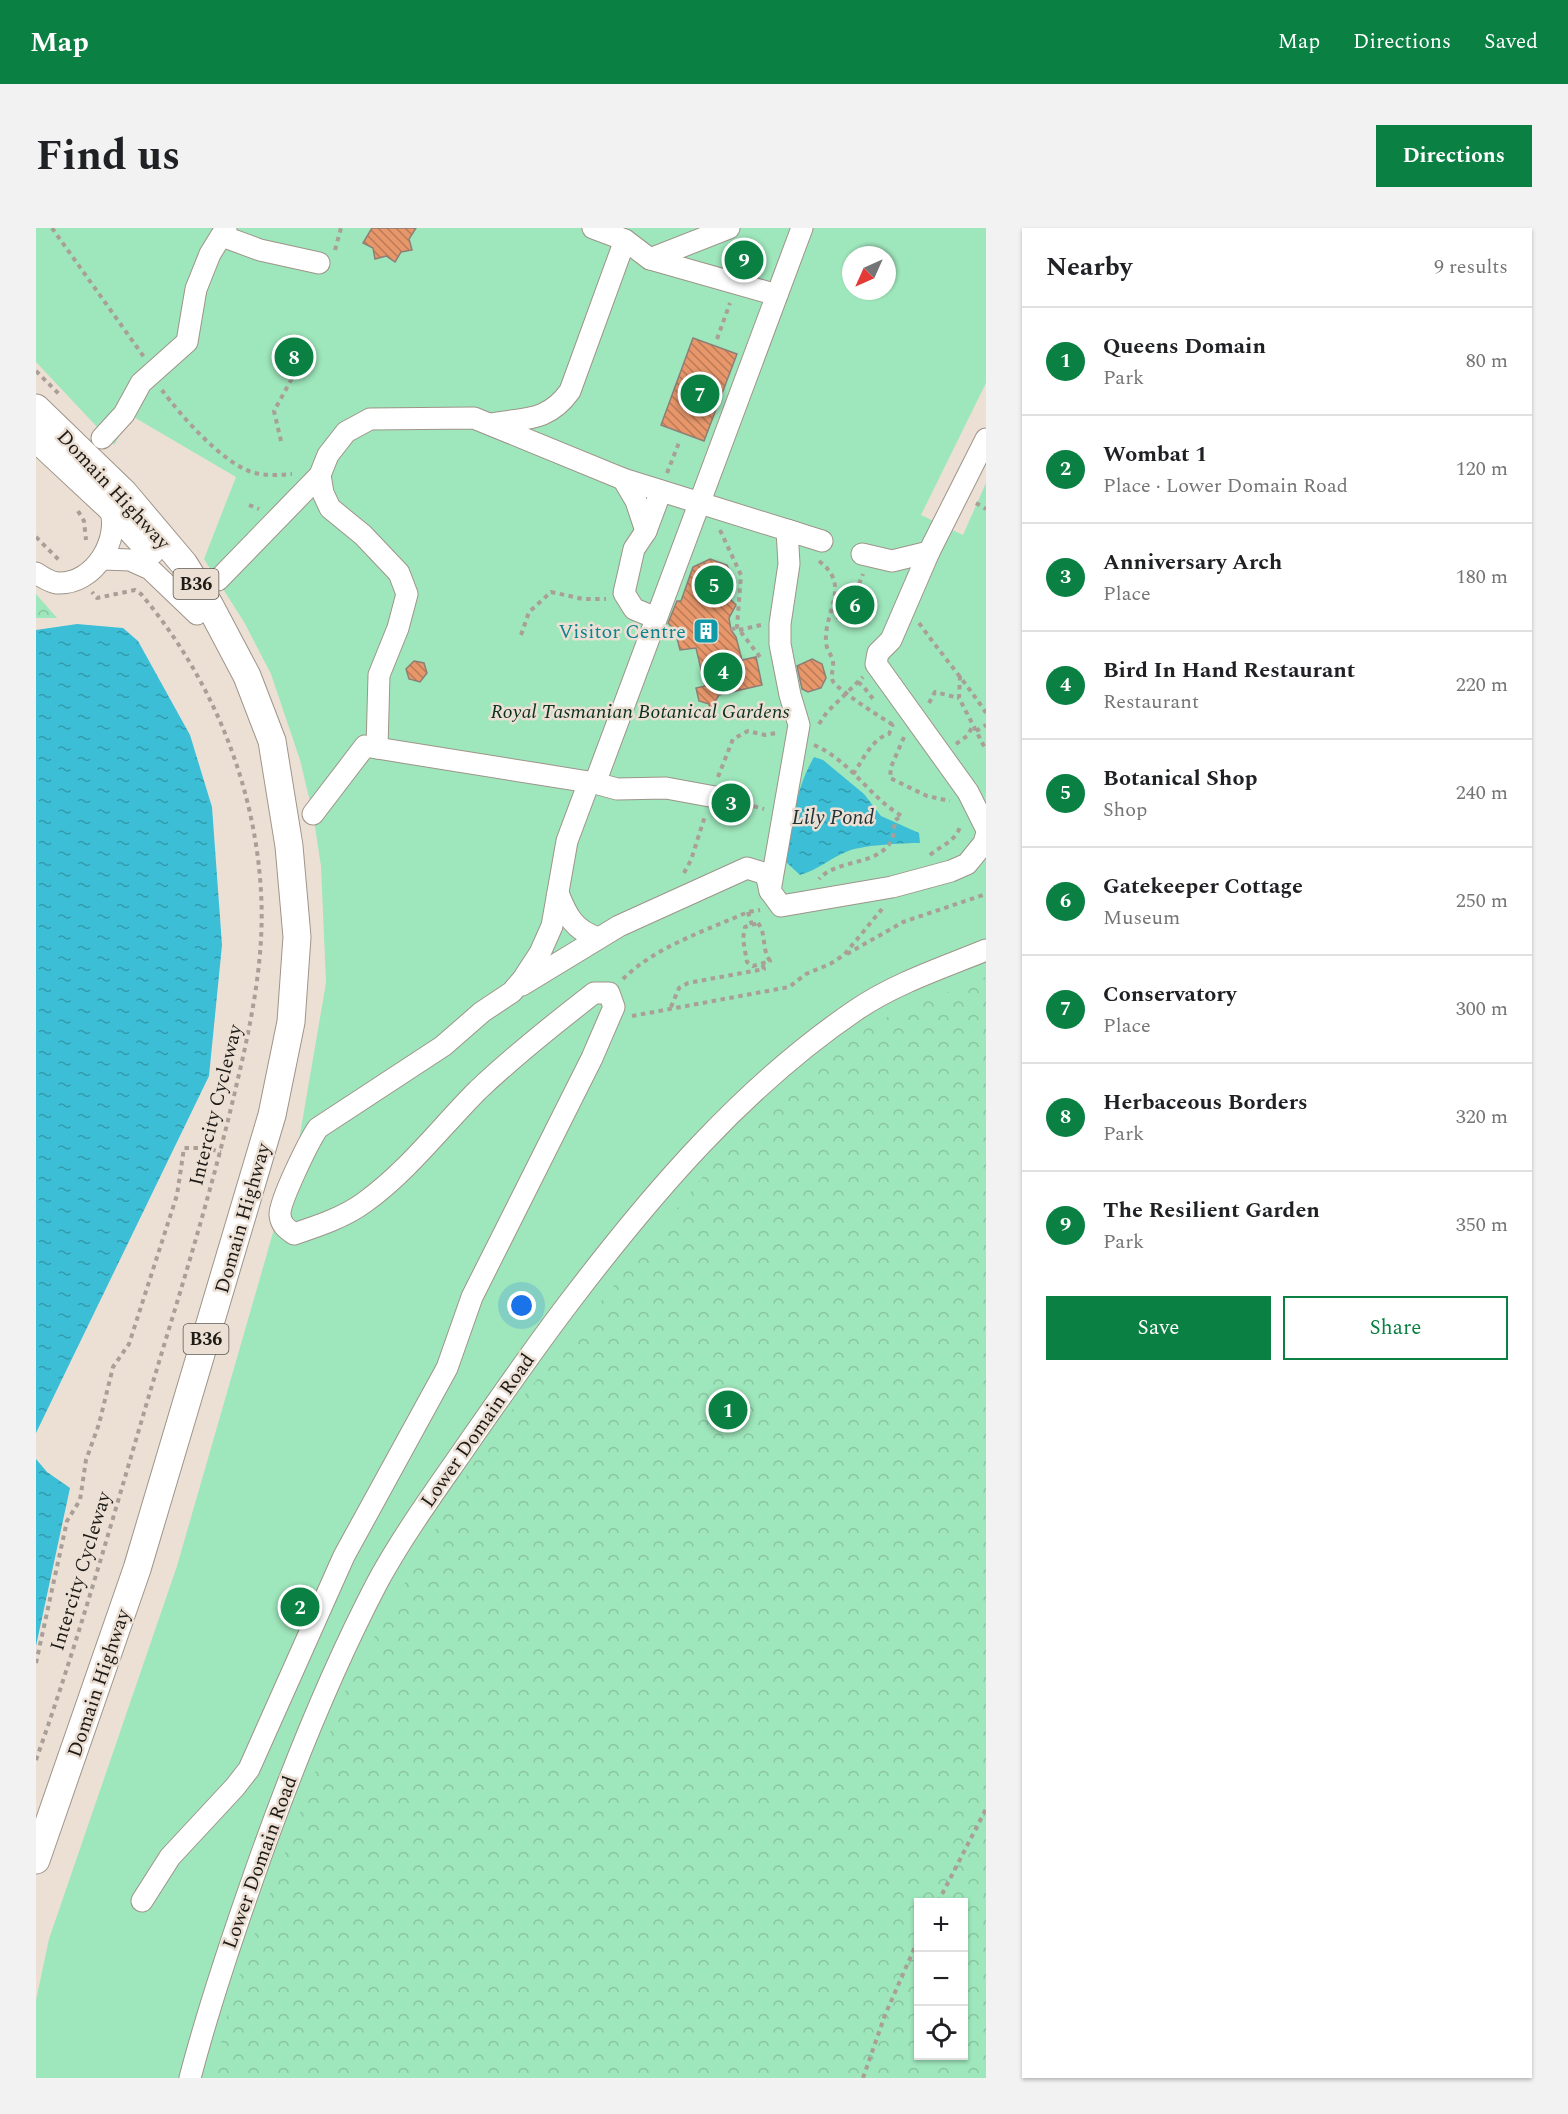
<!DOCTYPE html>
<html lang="en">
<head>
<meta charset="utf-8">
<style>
  :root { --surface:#fff; --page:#f2f2f2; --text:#202124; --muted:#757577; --line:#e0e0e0; --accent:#0b8043 }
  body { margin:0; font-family:Spectral,serif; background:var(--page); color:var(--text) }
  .controls { position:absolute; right:18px; bottom:18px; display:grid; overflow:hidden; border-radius:0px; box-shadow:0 2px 4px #0004 }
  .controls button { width:54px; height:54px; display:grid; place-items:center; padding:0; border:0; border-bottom:2px solid var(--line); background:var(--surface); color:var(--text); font:30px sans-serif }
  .compass { position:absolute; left:806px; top:18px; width:54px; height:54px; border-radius:50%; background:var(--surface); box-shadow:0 2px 4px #0004; rotate:225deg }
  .you { position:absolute; left:486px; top:1078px; width:21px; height:21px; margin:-15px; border:4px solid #fff; border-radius:50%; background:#1a73e8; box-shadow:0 0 0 9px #1a73e833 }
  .badge { display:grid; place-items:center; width:39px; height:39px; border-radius:50%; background:var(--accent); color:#fff; font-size:20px; font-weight:700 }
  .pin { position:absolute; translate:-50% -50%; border:3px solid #fff; box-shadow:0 2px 6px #0006 }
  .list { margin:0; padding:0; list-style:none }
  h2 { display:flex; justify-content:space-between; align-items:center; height:78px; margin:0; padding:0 24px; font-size:26px }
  h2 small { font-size:20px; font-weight:400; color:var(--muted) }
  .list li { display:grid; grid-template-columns:39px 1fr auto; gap:18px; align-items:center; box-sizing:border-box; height:108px; padding:0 24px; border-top:2px solid var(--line) }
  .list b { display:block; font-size:22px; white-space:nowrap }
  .list p { margin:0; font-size:20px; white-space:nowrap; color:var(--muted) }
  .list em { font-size:20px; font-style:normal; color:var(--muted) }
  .actions { display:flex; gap:12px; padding:18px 24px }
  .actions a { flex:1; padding:14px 0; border:2px solid var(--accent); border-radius:0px; text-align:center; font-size:21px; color:var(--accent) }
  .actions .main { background:var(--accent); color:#fff }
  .icon { flex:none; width:33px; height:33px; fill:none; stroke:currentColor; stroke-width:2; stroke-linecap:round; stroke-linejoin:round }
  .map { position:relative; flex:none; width:950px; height:1850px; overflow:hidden; border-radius:0px }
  header { display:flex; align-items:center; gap:36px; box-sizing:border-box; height:84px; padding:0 30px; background:var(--accent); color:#fff }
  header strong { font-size:28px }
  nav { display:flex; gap:33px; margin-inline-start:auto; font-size:21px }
  .intro { display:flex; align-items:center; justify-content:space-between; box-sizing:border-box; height:144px; padding:0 36px }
  h1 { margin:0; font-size:42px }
  .button { padding:15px 27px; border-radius:0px; background:var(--accent); color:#fff; font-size:21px; font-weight:700 }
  main { display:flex; gap:36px; padding:0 36px }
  aside { flex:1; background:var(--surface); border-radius:0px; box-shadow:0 2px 4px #0004 }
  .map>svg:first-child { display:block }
  .green { fill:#9ee6bb; fill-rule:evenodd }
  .forest { fill:url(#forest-crowns); fill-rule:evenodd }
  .water { fill:url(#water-ripples) }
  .building { fill:url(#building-back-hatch); stroke:#8d7f78; stroke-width:1.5 }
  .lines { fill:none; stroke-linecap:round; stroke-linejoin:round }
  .minor-casing { stroke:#9e9489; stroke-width:23 }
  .major-casing { stroke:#9e9489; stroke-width:29 }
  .path { stroke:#a99f97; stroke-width:4; stroke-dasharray:4.5 4.5; stroke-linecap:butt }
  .minor { stroke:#fff; stroke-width:21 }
  .major { stroke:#fff; stroke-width:27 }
  .labels { text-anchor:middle; stroke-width:5; stroke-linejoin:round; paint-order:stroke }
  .shield { fill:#ece0d5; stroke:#5c554f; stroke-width:1.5 }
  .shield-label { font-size:18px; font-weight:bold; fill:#1e1a16 }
  .street-label { font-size:20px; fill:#1e1a16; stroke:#ece0d5 }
  .culture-label { font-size:20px; fill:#0d838f; stroke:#ece0d5; text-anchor:end }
  .park-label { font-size:20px; font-style:italic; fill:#09311e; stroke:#ece0d5 }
  .water-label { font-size:21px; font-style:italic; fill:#1d3338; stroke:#ece0d5 }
</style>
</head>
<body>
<header>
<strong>Map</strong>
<nav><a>Map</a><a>Directions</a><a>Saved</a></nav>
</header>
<div class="intro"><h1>Find us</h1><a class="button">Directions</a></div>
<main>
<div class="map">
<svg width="950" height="1850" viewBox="0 0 950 1850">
  <defs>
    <pattern id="forest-crowns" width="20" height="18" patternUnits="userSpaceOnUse" patternTransform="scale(1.5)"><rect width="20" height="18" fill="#9ee6bb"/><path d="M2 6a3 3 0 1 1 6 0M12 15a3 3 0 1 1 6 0" fill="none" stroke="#88c5a0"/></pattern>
    <pattern id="water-ripples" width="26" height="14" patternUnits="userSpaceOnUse" patternTransform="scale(1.5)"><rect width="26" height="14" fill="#3cbed6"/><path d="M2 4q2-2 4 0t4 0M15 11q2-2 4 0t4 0" fill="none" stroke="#329aad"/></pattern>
    <pattern id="building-back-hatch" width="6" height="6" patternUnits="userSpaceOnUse" patternTransform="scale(1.5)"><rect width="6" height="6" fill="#e8976b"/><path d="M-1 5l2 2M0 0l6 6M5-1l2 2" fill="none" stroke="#bb7a57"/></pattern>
  </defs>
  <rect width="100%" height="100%" fill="#ece0d5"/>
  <path class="green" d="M0,0H950V155L885,287L927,307L950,255V1850H0V1772L13,1711L141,1338L262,918L290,755L285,638L277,586L264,532L235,446L208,394L168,331L200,249L96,188L78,217L0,134ZM815,27H851V63H815ZM882,1674H927V1828H882Z"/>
  <g class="forest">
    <polygon points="0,366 21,390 0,390"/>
    <path d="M950,749V1850H178L194,1772L314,1451L449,1215L710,896L839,794ZM882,1674H927V1828H882Z"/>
  </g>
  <g class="water">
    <polygon points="41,396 87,400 102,413 154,507 176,579 186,717 173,848 0,1205 0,402"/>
    <path d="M778,529L787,532L828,566L845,588L883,605L884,615C867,615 824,617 810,624C793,631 782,642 764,647L750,634C754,599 760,560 778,529Z"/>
    <polygon points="0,1231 11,1244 34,1260 0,1418"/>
  </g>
  <g class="building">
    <polygon points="336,0 380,0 373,11 376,22 365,24 359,34 350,28 339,31 337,20 327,15"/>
    <polygon points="657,110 701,126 668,213 625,197"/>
    <polygon points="674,331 691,337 699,354 693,370 700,377 693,390 695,402 700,409 706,432 720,429 726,457 683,467 674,482 673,476 663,473 660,460 669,458 660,420 644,422 639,402 632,395 641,373 645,373 657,339"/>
    <polygon points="812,358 833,364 821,397 801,390"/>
    <polygon points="776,431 786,436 790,450 785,460 772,464 766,461 761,438"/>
    <polygon points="378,433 388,435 391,445 384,454 373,451 370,441"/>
    <polygon points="260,1363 275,1370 265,1393 249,1385"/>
  </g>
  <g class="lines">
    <g class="minor-casing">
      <g id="minor">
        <polyline points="557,0 589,12 614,31 741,67"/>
        <polyline points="186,8 224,22 283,35"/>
        <polyline points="614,31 693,0"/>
        <path d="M454,196C489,190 512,194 534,163L589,12"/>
        <polyline points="66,210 88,186 105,155 151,114 160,61 174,26 190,0"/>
        <polyline points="284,247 287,265 294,280 327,307 363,345 371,366 362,400 343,447 341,520 559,555 766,0"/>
        <polyline points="587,251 600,273 610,303 625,263"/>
        <polyline points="610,303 598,321 588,365 598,381 620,390"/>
        <polyline points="763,306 751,302 753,336 744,396 744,416 754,467 763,497 734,663 745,678 856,659 915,643 931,636 948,615 950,608"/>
        <polyline points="893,324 855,412 842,425 840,436 932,564 950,600"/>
        <polyline points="826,326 856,333 893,324 950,211"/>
        <polyline points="67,331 94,332 114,341 161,386"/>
        <path d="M0,345C6,349 14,354 21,355C59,357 85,311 74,279"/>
        <polyline points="182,352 284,247 292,227 310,204 334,191 438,190 587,251 786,313"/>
        <polyline points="559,555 581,561 630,560 690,571"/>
        <polyline points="277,586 329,518 341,520"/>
        <path d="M522,665C531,688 538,702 562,710"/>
        <polyline points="486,757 583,698 711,640 730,646 734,663"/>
        <path d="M106,1673L134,1629L199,1559L213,1541L308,1328L411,1140L436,1069L556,830L578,779L573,765H558C518,796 479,827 442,862C405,899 372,943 329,974C309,989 282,998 258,1006C251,1001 245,997 244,987C243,974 273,913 282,900L407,818L446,784L476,764L487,751L504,725L516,698L531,613L553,554"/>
        <path d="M154,1850C171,1785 192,1722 214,1659C250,1555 290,1453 341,1355C367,1307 400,1262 431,1217C465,1168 499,1119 535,1072C617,964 708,858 820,782C860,755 906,740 950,722"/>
      </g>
    </g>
    <g class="major-casing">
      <g id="major">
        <polyline points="0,180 88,265 148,336 174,378 211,448 236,513 253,618 261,709 255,794 236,887 101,1341 0,1632"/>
        <polyline points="0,210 74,279 115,323"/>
      </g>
    </g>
    <g class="path">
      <polyline points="16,0 108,129"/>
      <polyline points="299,22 305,0"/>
      <polyline points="681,111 694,75"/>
      <polyline points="0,143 23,166"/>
      <path d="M126,162C144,187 189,238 219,245C231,248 244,247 256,246"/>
      <polyline points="245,213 238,183 259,145 271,137"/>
      <polyline points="631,245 644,212"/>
      <polyline points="940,275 950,281"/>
      <polyline points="213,277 223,281"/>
      <polyline points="42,283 48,293 50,312"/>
      <polyline points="684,302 705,347 701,399 724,429"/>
      <polyline points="0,309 25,334"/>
      <path d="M783,333C816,358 788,382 790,414C790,422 797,428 797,435C798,443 792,450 800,457C817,472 837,484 857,497"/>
      <polyline points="823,356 827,346"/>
      <path d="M883,395C905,426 929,453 950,485"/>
      <polyline points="695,402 701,399"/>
      <polyline points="703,402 725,397"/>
      <polyline points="485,407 493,384 515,364 547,371 570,371"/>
      <polyline points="924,448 923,470 950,522"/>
      <path d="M822,454C830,460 833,467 840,474"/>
      <polyline points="893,475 899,464 923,470"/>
      <polyline points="783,496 791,484 827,449"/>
      <polyline points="940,503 950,497"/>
      <polyline points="868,509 855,539 854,550 891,568 914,573"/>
      <polyline points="920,516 931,508 937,498"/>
      <path d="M778,517C814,532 834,570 866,588L859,592C858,599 858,610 854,615C839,638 801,631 783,651"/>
      <path d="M817,546C826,534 836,510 853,506L857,496"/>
      <polyline points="682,549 697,511 712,503 729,507 741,505"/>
      <polyline points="709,576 728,581"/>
      <path d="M894,627C907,616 920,614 925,596"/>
      <polyline points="648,645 655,632 669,588"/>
      <polyline points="712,684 716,697"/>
      <path d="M722,695C731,707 725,720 734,733L717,738L711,734L707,711L709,699Z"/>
      <polyline points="811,726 867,694 950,666"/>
      <path d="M587,751C619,719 671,702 712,684L724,682"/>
      <polyline points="635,779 643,760 652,755 728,741 726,735"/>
      <polyline points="596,788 753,759 770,746 794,736 808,727 846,681"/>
      <polyline points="0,1435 31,1293 44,1272 50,1232 63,1196 77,1139 93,1116 141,967 148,920 170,920 185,924"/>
      <path d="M0,1532C49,1394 87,1253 129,1114C155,1029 180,945 200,859C215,796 229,729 225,664C219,555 175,449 105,366L99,362L61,370L56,364"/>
      <polyline points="902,1674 950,1581"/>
      <polyline points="827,1850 849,1787 882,1712"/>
    </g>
    <use href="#minor" class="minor"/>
    <use href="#major" class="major"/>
  </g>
  <defs>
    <g id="building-square" transform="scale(1.35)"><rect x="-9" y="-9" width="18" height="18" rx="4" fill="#0f9aa8" stroke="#ece0d5"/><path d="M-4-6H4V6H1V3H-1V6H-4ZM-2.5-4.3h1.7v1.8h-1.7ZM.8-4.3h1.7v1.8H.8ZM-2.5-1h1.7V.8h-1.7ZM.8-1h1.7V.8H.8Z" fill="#fff"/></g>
  </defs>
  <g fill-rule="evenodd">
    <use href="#building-square" x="670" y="403"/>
  </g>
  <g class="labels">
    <g class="shield">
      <rect x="137.5" y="341" width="45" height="30" rx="4.5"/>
      <rect x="147.5" y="1096" width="45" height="30" rx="4.5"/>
    </g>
    <g class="shield-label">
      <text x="160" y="362">B36</text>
      <text x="170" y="1117">B36</text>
    </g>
    <g class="street-label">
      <text transform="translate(78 261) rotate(47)" y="7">Domain Highway</text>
      <text transform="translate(179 877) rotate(-76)" y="7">Intercity Cycleway</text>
      <text transform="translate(206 990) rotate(-74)" y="7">Domain Highway</text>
      <text transform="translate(441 1202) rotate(-55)" y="7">Lower Domain Road</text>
      <text transform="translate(44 1343) rotate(-73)" y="7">Intercity Cycleway</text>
      <text transform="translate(62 1455) rotate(-71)" y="7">Domain Highway</text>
      <text transform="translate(223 1634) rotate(-70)" y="7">Lower Domain Road</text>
    </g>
    <g class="culture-label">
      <text x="650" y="410">Visitor Centre</text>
    </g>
    <g class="park-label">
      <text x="604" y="490">Royal Tasmanian Botanical Gardens</text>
    </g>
    <g class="water-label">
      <text x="797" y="596">Lily Pond</text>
    </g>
  </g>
</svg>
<div class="controls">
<button>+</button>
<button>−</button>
<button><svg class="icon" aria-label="locate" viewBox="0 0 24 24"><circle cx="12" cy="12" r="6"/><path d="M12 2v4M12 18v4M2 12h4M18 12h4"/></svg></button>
</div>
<svg class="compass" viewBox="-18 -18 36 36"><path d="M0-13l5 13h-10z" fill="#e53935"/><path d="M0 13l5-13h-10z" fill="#757577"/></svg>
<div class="you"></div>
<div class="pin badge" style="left:692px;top:1182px">1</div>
<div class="pin badge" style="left:264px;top:1379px">2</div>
<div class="pin badge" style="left:695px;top:575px">3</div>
<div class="pin badge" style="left:687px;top:444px">4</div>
<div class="pin badge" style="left:678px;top:357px">5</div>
<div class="pin badge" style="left:819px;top:377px">6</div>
<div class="pin badge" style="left:664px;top:166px">7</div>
<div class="pin badge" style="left:258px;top:129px">8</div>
<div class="pin badge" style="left:708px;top:32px">9</div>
</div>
<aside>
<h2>Nearby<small>9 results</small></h2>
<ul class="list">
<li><span class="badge">1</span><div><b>Queens Domain</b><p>Park</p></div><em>80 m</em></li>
<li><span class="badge">2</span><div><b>Wombat 1</b><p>Place · Lower Domain Road</p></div><em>120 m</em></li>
<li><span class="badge">3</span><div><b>Anniversary Arch</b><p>Place</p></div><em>180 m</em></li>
<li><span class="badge">4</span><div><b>Bird In Hand Restaurant</b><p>Restaurant</p></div><em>220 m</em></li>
<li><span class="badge">5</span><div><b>Botanical Shop</b><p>Shop</p></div><em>240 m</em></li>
<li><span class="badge">6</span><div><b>Gatekeeper Cottage</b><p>Museum</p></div><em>250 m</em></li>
<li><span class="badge">7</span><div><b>Conservatory</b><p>Place</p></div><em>300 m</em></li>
<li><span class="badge">8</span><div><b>Herbaceous Borders</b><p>Park</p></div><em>320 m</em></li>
<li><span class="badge">9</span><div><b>The Resilient Garden</b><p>Park</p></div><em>350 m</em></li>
</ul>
<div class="actions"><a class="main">Save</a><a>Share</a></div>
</aside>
</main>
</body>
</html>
